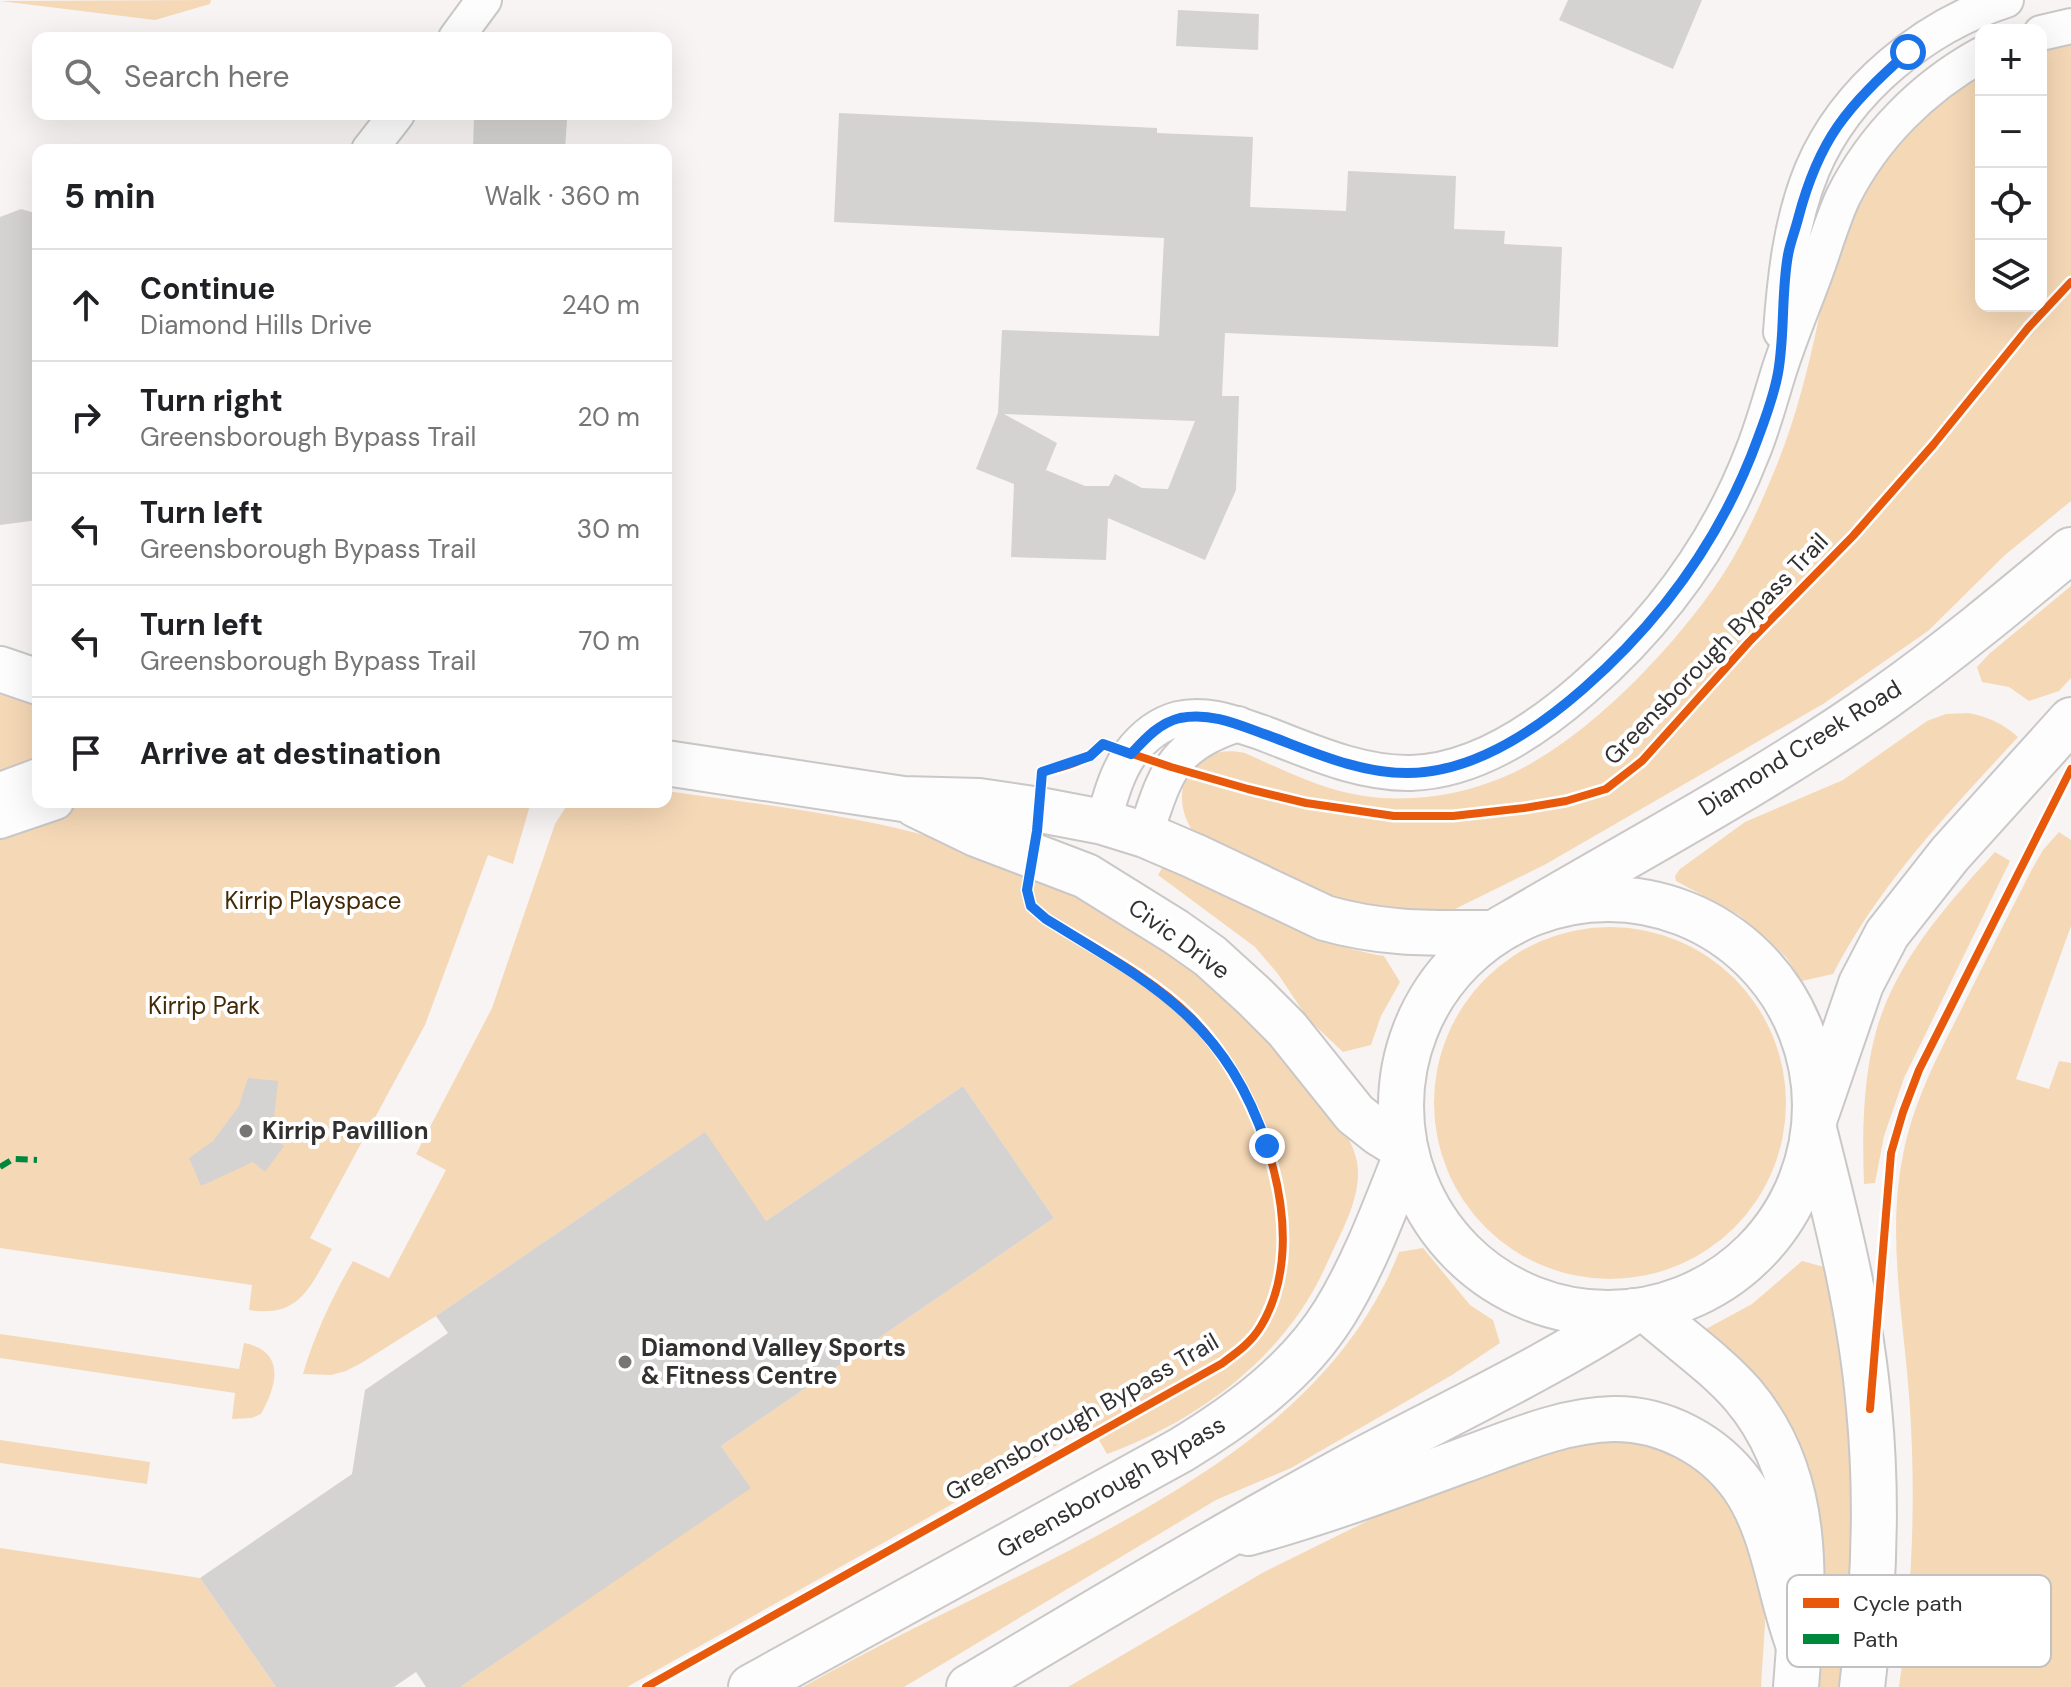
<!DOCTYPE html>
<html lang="en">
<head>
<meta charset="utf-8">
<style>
  :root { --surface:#fff; --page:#f6f6f6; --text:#202124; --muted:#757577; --line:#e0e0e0 }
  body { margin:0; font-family:"DM Sans",sans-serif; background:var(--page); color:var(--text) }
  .controls { position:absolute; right:24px; top:24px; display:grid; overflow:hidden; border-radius:16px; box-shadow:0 8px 32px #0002 }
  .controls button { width:72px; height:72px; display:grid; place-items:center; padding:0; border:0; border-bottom:2px solid var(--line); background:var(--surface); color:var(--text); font:40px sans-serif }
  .stop { position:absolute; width:24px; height:24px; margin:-18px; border:6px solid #1a73e8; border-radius:50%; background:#fff }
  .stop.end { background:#1a73e8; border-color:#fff; box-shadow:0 2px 8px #0008 }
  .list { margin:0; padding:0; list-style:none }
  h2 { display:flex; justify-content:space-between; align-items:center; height:104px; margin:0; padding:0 32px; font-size:34px }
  h2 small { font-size:26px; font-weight:400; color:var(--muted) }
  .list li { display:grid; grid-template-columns:52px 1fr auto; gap:24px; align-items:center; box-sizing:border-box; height:112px; padding:0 32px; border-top:2px solid var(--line) }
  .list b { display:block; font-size:30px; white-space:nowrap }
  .list p { margin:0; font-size:26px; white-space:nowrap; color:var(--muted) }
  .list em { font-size:26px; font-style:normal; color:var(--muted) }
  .icon { flex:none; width:44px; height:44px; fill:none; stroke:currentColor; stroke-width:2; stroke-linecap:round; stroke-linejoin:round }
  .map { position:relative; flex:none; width:2071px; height:1687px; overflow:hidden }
  .search { position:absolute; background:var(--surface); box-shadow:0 8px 32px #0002; left:32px; top:32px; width:640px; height:88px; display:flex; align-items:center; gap:20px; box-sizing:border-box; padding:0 28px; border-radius:16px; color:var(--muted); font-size:30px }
  .panel { position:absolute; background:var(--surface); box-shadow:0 8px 32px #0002; left:32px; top:144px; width:640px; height:664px; border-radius:16px }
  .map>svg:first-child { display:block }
  .green { fill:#f5d8b6 }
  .building { fill:#d5d2d2; fill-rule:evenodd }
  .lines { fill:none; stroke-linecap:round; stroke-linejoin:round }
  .street-casing { stroke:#cac7c7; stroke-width:38 }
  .secondary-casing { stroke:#cac7c7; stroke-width:48 }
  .primary-casing { stroke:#cac7c7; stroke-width:48 }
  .highway-casing { stroke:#cac7c7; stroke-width:48 }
  .street { stroke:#fefdfd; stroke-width:34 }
  .secondary { stroke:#fefdfd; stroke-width:44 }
  .primary { stroke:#fefdfd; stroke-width:44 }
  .highway { stroke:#fefdfd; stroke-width:44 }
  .quiet { stroke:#00873e; stroke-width:6; stroke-dasharray:12 6; stroke-linecap:butt }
  .cycleway-casing { stroke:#fff; stroke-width:13 }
  .cycleway { stroke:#e8590c; stroke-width:8 }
  .route { stroke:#1a73e8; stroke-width:10 }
  .poi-dot { fill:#787575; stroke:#fff; stroke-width:3 }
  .labels { text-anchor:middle; stroke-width:8; stroke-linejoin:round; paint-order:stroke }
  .street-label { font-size:24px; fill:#333030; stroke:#fff }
  .park-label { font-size:24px; fill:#432a07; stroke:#fff }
  .poi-label { font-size:24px; font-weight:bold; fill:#333030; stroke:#fff; text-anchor:start }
  .key { fill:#fff; stroke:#c2c1c1; stroke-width:2 }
  .key-label { font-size:22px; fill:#333030 }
</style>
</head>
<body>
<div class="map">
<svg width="2071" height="1687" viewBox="0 0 2071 1687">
  <rect width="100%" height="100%" fill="#f8f4f4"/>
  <g class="green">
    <polygon points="211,0 210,4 155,20 0,1"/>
    <path d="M2071,40V501L2005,555L1928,631L1823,704L1546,864L1449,912L1402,916L1324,897L1196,836C1164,794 1189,741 1245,753C1283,770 1322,790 1364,796C1411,803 1463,795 1506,776C1585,742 1675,647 1722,576C1745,541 1762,501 1778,462C1796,417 1808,369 1818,322C1825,293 1829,262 1840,234C1858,192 1895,135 1931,107C1946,94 1964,84 1981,73V306H2041V48Z"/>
    <polygon points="2071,586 2071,678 2059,691 2029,701 2009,687 1982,682 1977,667 1989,654"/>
    <polygon points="0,694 38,700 38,768 0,780"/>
    <path d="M1968,713C1989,717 2002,723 2018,737C1949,812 1880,883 1833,974L1802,981L1786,957L1739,915L1676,881L1675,876L1680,869L1745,822L1843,780L1927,721L1946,714Z"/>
    <path d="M666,791C757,804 850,814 939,839C958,844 977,854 996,861C1123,911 1225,983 1312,1089C1328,1110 1352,1134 1357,1162C1363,1195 1341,1232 1328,1261C1288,1355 1200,1420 1107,1454L1091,1426L627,1687H460L750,1487L721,1446L1054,1218L963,1086L766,1221L704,1133L436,1316L363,1362L346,1371L331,1375L303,1374C315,1333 332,1298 353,1261L389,1278L446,1170L416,1154L492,1008L555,824L569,802H666Z"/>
    <path d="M85,802H531L513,864L488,855L425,1025L310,1238L332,1249C309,1288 300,1318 249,1310L252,1285L0,1248V834Z"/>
    <path d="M2059,832L2071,840V926L2016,1079L2049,1089L2059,1061L2071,1063V1687H1899C1912,1596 1916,1501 1910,1409C1905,1325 1886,1239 1903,1155C1913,1103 1937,1057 1961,1010C1984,963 2008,916 2032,869L2043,850Z"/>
    <path d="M1995,852L2010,861L1904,1078L1884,1136L1875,1183L1864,1184C1862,1128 1863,1065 1882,1013C1905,951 1951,900 1995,852Z"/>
    <path d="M1164,865C1191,877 1218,888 1244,901C1290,925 1332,948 1384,956L1400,982L1381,1016L1371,1045L1343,1052L1308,1019L1278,974L1255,947L1158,875Z"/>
    <circle cx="1610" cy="1103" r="176"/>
    <path d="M1423,1248L1470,1305L1493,1320L1500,1343L1452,1375L1291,1468L1216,1500L904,1687H803C892,1637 984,1595 1074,1548C1205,1478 1342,1397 1399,1252Z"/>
    <path d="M1802,1261L1824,1267C1862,1397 1855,1553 1841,1687H1815L1821,1577L1706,1329L1752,1304Z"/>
    <path d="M0,1334L239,1369L244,1343C285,1351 278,1384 261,1414L252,1418L232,1419L235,1393L0,1358Z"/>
    <polygon points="1630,1437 1677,1451 1731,1497 1764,1591 1765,1623 1761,1687 1068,1687 1264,1572 1430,1490 1514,1455"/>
    <polygon points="0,1440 150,1462 147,1484 0,1463"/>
    <polygon points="0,1548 200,1578 276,1687 0,1687"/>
  </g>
  <g class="building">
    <polygon points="1568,0 1702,0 1673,69 1559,20"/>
    <polygon points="1178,10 1259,14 1258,50 1176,46"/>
    <path d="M839,113L1157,128V133L1253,137L1250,207L1346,211L1348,171L1456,176L1454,229L1505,231L1504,244L1562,247L1558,347L1225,333L1222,396H1239L1236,490L1205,560L1108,518L1106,560L1011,557L1014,484L976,469L998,413L1002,330L1159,336L1164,238L834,222ZM1004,414L1059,416L1195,421L1168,489L1142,488L1115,474L1109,486H1085L1046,470L1057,443Z"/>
    <polygon points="474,115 567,120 565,150 473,150"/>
    <polygon points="21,209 38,214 38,520 0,525 0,217"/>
    <polygon points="248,1078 278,1081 272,1137 284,1146 265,1172 253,1162 201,1186 189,1158 213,1141 239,1106"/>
    <polygon points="963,1086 1054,1218 721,1446 751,1488 460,1687 426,1687 416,1672 394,1687 276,1687 200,1578 352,1474 365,1390 448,1333 436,1316 705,1132 766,1221"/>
  </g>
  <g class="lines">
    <g class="street-casing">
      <g id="street">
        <polyline points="2041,33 2071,26"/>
        <polyline points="456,38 484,0"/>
        <polyline points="369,150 397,114"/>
        <path d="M1781,332C1785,277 1791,221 1812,170C1846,89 1925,26 2006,0"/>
        <polyline points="0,790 38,776"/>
        <polyline points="0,821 56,802"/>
        <path d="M1103,822C1110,799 1116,774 1130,754C1142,738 1159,724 1178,719C1207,712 1236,724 1263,733C1310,751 1360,774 1411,773C1476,771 1536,730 1583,689C1659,623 1717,545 1753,451C1763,426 1770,400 1778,374C1788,342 1801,311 1813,279C1823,253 1831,223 1843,197C1873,137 1923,87 1981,55"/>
        <path d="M1145,835C1166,773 1171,746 1238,724"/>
      </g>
    </g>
    <g class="secondary-casing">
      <g id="secondary">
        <polyline points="0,669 38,682"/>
        <path d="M666,763L903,799L979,801L1040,810L1103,822L1145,835L1194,856L1325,918C1384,935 1434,933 1494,933"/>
        <polyline points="916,805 976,834 1086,876 1176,932 1210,956 1254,996 1287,1029 1355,1114 1379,1133 1405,1149"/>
      </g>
    </g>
    <g class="primary-casing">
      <g id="primary">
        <path d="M1513,922C1637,849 1766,781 1884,698C1949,652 2010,601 2071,550"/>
        <polyline points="1817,1112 1861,984 1887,934 1950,854 2071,720"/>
        <path d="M1815,1133C1838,1224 1861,1314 1869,1408C1878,1501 1874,1595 1862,1687"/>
        <path d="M1647,1310C1678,1338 1715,1363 1743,1395C1814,1479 1804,1585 1796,1687"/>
        <path d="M1248,1533C1321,1513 1391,1487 1461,1461C1509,1444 1561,1420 1613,1419C1663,1418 1714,1445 1743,1486C1775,1532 1779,1594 1799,1646"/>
      </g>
    </g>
    <g class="highway-casing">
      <g id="highway">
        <circle cx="1608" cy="1106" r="207"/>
        <path d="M751,1687L1181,1450C1240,1414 1298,1372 1335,1312C1365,1263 1385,1208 1406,1155"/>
        <path d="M969,1687C1092,1614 1215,1540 1341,1471C1439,1418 1540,1372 1634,1311"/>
      </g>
    </g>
    <use href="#street" class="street"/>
    <use href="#secondary" class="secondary"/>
    <use href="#primary" class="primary"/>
    <use href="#highway" class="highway"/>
    <polyline class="quiet" points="0,1167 13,1159 37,1160"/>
    <g class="cycleway-casing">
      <g id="cycleway">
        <polyline points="1870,1409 1891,1153 1903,1112 1919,1070 2071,769"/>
        <path d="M646,1687L1221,1364C1236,1353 1251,1343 1261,1326C1315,1236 1260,1088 1192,1018C1151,977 1095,949 1046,919L1031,906L1027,890L1037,831L1042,772C1064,767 1088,761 1103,744L1171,767L1248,789L1306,803L1394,816H1453L1524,808L1566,801L1606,789L1642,761L1749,642L1853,536L1933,445L2028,328L2071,282"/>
      </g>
    </g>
    <use href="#cycleway" class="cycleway"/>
  </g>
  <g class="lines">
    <path class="route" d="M1267,1146C1225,1020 1152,984 1046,919L1031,906L1027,890L1037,831L1042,772L1090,756L1103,744L1131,754C1145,739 1159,723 1180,718C1210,712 1237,724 1264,734C1311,751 1357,773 1407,773C1473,773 1535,731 1583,689C1662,620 1722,537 1758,438C1766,417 1774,395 1778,373C1785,334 1781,294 1788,255C1790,243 1795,231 1798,219C1819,138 1847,107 1908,52"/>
  </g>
  <g class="poi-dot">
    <circle cx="246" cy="1131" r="8"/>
    <circle cx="625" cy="1362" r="8"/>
  </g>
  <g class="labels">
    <g class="street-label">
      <text transform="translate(1716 649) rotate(-46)" y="8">Greensborough Bypass Trail</text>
      <text transform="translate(1800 748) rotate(-32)" y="8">Diamond Creek Road</text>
      <text transform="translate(1179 939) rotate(36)" y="8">Civic Drive</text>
      <text transform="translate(1082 1417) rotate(-30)" y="8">Greensborough Bypass Trail</text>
      <text transform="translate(1111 1487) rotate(-30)" y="8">Greensborough Bypass</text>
    </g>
    <g class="park-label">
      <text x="313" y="909">Kirrip Playspace</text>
      <text x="204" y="1014">Kirrip Park</text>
    </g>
    <g class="poi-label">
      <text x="262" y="1139">Kirrip Pavillion</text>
      <text x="641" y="1356">Diamond Valley Sports<tspan x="641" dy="28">&amp; Fitness Centre</tspan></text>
    </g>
  </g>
  <rect x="1787" y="1575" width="264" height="92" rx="12" class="key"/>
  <rect x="1803" y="1598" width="36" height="10" fill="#e8590c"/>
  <rect x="1803" y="1634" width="36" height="10" fill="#00873e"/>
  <g class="key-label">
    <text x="1853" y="1611">Cycle path</text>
    <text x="1853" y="1647">Path</text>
  </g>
</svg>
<div class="controls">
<button>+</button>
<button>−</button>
<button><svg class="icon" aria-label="locate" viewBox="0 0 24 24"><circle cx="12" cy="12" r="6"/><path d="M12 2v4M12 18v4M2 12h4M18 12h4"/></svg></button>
<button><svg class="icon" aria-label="layers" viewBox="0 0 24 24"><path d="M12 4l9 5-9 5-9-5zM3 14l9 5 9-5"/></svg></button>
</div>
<div class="stop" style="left:1908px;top:52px"></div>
<div class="stop end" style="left:1267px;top:1146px"></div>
<div class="search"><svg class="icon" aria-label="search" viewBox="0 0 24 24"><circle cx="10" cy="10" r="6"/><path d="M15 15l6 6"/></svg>Search here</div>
<section class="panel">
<h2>5 min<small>Walk · 360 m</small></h2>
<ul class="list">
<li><svg class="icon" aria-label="ahead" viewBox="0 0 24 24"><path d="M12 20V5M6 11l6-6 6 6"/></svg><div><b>Continue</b><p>Diamond Hills Drive</p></div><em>240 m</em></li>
<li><svg class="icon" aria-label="right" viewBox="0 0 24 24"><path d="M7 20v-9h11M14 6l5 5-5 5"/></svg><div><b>Turn right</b><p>Greensborough Bypass Trail</p></div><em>20 m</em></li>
<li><svg class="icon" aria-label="left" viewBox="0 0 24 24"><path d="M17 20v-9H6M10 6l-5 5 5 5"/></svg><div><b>Turn left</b><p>Greensborough Bypass Trail</p></div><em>30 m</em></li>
<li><svg class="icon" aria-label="left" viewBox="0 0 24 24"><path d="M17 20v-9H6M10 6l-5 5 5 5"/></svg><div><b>Turn left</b><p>Greensborough Bypass Trail</p></div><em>70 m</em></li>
<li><svg class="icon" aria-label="arrive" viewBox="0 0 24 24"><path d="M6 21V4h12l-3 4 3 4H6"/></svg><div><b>Arrive at destination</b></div></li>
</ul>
</section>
</div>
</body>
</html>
